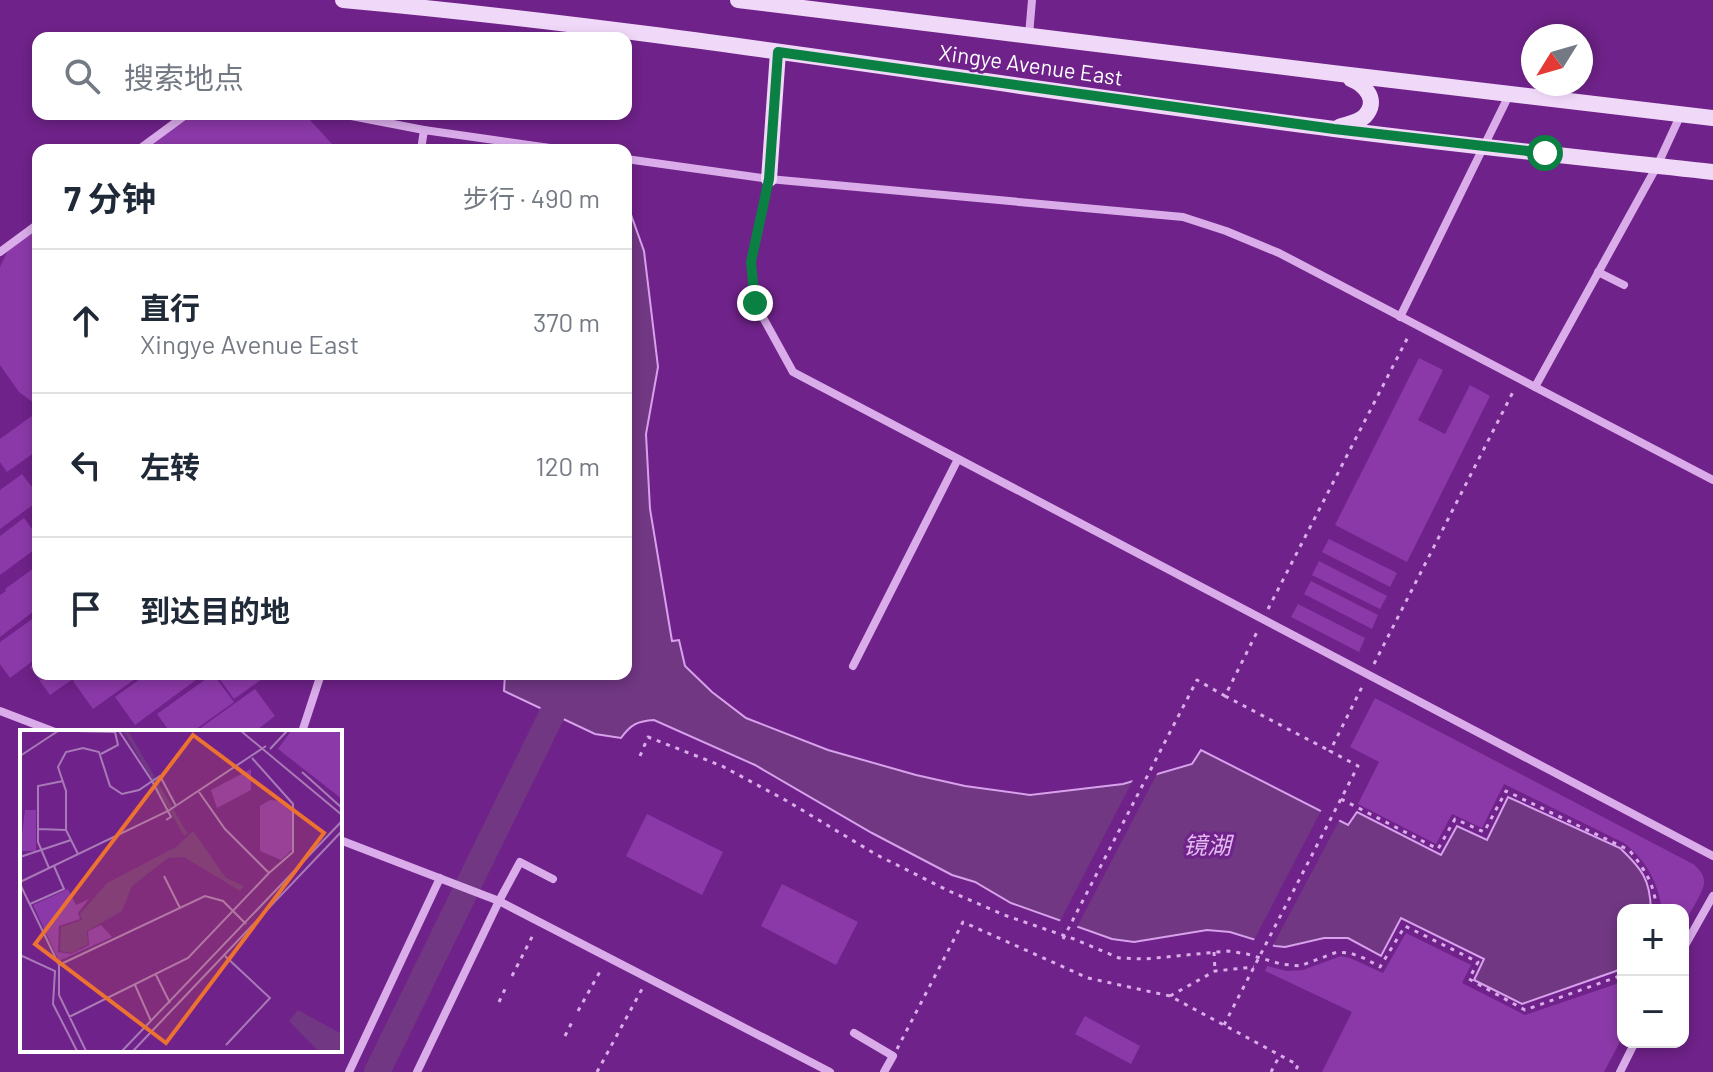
<!DOCTYPE html>
<html lang="zh">
<head>
<meta charset="utf-8">
<style>
  :root { --surface:#fff; --page:#f6f6f7; --text:#1f2937; --muted:#747a83; --line:#e0e1e3 }
  body { margin:0; font-family:Barlow,"Noto Sans SC",sans-serif; background:var(--page); color:var(--text) }
  .controls { position:absolute; right:24px; bottom:24px; display:grid; overflow:hidden; border-radius:16px; box-shadow:0 4px 12px #0003 }
  .controls button { width:72px; height:72px; display:grid; place-items:center; padding:0; border:0; border-bottom:2px solid var(--line); background:var(--surface); color:var(--text); font:40px sans-serif }
  .compass { position:absolute; left:1521px; top:24px; width:72px; height:72px; border-radius:50%; background:var(--surface); box-shadow:0 4px 12px #0003; rotate:233deg }
  .stop { position:absolute; width:24px; height:24px; margin:-18px; border:6px solid #0b8043; border-radius:50%; background:#fff }
  .stop.end { background:#0b8043; border-color:#fff; box-shadow:0 2px 8px #0008 }
  .list { margin:0; padding:0; list-style:none }
  h2 { display:flex; justify-content:space-between; align-items:center; height:104px; margin:0; padding:0 32px; font-size:34px }
  h2 small { font-size:26px; font-weight:400; color:var(--muted) }
  .list li { display:grid; grid-template-columns:52px 1fr auto; gap:24px; align-items:center; box-sizing:border-box; height:144px; padding:0 32px; border-top:2px solid var(--line) }
  .list b { display:block; font-size:30px; white-space:nowrap }
  .list p { margin:0; font-size:26px; white-space:nowrap; color:var(--muted) }
  .list em { font-size:26px; font-style:normal; color:var(--muted) }
  .icon { flex:none; width:44px; height:44px; fill:none; stroke:currentColor; stroke-width:2; stroke-linecap:round; stroke-linejoin:round }
  .map { position:relative; flex:none; width:1713px; height:1072px; overflow:hidden }
  .search { position:absolute; background:var(--surface); box-shadow:0 4px 12px #0003; left:32px; top:32px; width:600px; height:88px; display:flex; align-items:center; gap:20px; box-sizing:border-box; padding:0 28px; border-radius:16px; color:var(--muted); font-size:30px }
  .panel { position:absolute; background:var(--surface); box-shadow:0 4px 12px #0003; left:32px; top:144px; width:600px; height:536px; border-radius:16px }
  .map>svg:first-child { display:block }
  .green { fill:#8b39a8 }
  .water { fill:#713783; stroke:#d7a1eb; stroke-width:2 }
  .pier { fill:#6f2289 }
  .lines { fill:none; stroke-linecap:round; stroke-linejoin:round }
  .river { stroke:#713783; stroke-width:26 }
  .path { stroke:#daadea; stroke-width:3; stroke-dasharray:4 6; stroke-linecap:butt }
  .street { stroke:#daadea; stroke-width:8 }
  .secondary { stroke:#f0d8f8; stroke-width:16 }
  .route { stroke:#0b8043; stroke-width:10 }
  .labels { text-anchor:middle; stroke-width:6; stroke-linejoin:round; paint-order:stroke }
  .street-label { font-size:22px; fill:#fff; stroke:#6f2289 }
  .water-label { font-size:24px; font-style:italic; fill:#e2b9f1; stroke:#6f2289 }
  .inset-river { fill:none; stroke:#713783; stroke-width:4 }
  .inset-road { fill:none; stroke:#a97ab8; stroke-width:2 }
  .view { fill:#eb7230; fill-opacity:0.15; stroke:#eb7230; stroke-width:4 }
  .inset-edge { fill:none; stroke:#fff; stroke-width:4 }
</style>
</head>
<body>
<div class="map">
<svg width="1713" height="1072" viewBox="0 0 1713 1072">
  <rect width="100%" height="100%" fill="#6f2289"/>
  <g class="green">
    <polygon points="180,114 301,114 309,119 333,145 335,150 133,150"/>
    <polygon points="38,222 38,406 19,392 0,365 0,267 7,252"/>
    <polygon points="1419,358 1443,370 1418,420 1445,434 1470,385 1490,396 1407,562 1335,525"/>
    <polygon points="36,413 38,416 38,450 7,472 0,462 0,439"/>
    <polygon points="22,474 38,495 38,501 0,529 0,490"/>
    <polygon points="24,518 38,537 38,547 0,575 0,536"/>
    <polygon points="1329,539 1397,573 1390,587 1322,552"/>
    <polygon points="1319,561 1387,596 1380,609 1312,575"/>
    <polygon points="38,565 38,608 0,637 0,595 6,591 5,589"/>
    <polygon points="1311,581 1378,615 1372,629 1304,594"/>
    <polygon points="1298,604 1365,638 1359,652 1291,617"/>
    <polygon points="38,615 38,657 10,678 0,664 0,642"/>
    <polygon points="38,662 38,674 80,674 50,695 30,667"/>
    <polygon points="83,674 142,674 93,709 73,681"/>
    <polygon points="147,674 204,674 135,725 115,697"/>
    <polygon points="213,674 234,702 192,732 170,732 157,714"/>
    <polygon points="216,674 269,674 234,699"/>
    <polygon points="255,689 275,716 254,732 201,732 199,729"/>
    <path d="M1375,698L1693,864C1698,868 1704,874 1704,881C1705,891 1688,915 1683,925V910H1662C1658,882 1646,860 1624,843L1504,784L1482,828L1452,814L1436,844L1358,804L1379,762L1350,747Z"/>
    <polygon points="647,814 723,852 702,895 626,856"/>
    <polygon points="782,884 858,922 836,965 761,926"/>
    <polygon points="1406,933 1471,965 1462,983 1525,1015 1616,984 1623,979 1623,1036 1604,1072 1322,1072 1352,1012 1265,971 1267,966 1287,971 1303,970 1341,956 1350,958 1383,973"/>
    <polygon points="1085,1016 1140,1046 1131,1064 1075,1034"/>
  </g>
  <path class="water" d="M626,212H630L644,251L658,367L646,434L650,509L672,641L679,640L685,666L712,692L746,718L828,750L916,775L965,786L1030,795L1123,784L1192,764L1201,750L1348,825L1357,812L1441,855L1457,826L1487,840L1508,797L1620,848C1642,869 1650,879 1651,910H1623V966L1616,971L1522,1004L1474,980L1484,959L1401,918L1381,956L1348,938H1324L1285,947L1275,946L1230,932L1207,930L1134,942L1112,939L1011,903L975,882L952,875L872,833L755,765L654,720C638,721 631,724 621,738L595,734L504,691L505,674H626Z"/>
  <g class="pier">
    <polygon points="1159,770 1075,931 1058,925 1135,776"/>
    <polygon points="1323,807 1341,817 1271,949 1252,944"/>
  </g>
  <g class="lines">
    <polyline class="river" points="377,1072 552,714"/>
    <g class="path">
      <polyline points="1268,609 1409,335"/>
      <polyline points="1374,664 1514,390"/>
      <polyline points="1225,696 1330,751"/>
      <polyline points="640,756 648,737 722,766 787,801 877,855 949,891 1004,915 1074,939 1119,958 1145,959 1228,951 1247,954 1281,964 1300,966 1337,952 1350,953 1366,959 1380,967 1405,926 1478,962 1469,979 1525,1010 1617,977 1623,972"/>
      <path d="M1341,799L1438,849L1455,819L1484,832L1506,791L1629,850C1644,868 1656,886 1656,910"/>
      <polyline points="1063,939 1197,680 1225,696 1258,630"/>
      <polyline points="1214,952 1215,971"/>
      <polyline points="512,976 534,933"/>
      <polyline points="1170,996 1215,971 1254,967"/>
      <polyline points="499,1002 506,987"/>
      <polyline points="578,1011 602,968"/>
      <polyline points="1224,1025 1358,766 1330,751 1363,685"/>
      <polyline points="565,1036 573,1020"/>
      <polyline points="897,1049 963,922 1088,978 1170,996 1298,1065 1295,1072"/>
      <polyline points="597,1072 642,989"/>
      <polyline points="1271,1072 1280,1055"/>
    </g>
    <g class="street">
      <polyline points="1029,35 1032,0"/>
      <polyline points="341,114 424,130"/>
      <polyline points="138,150 187,114"/>
      <polyline points="421,150 424,130 564,150"/>
      <polyline points="626,159 769,179 1183,217 1226,231 1279,253 1713,480"/>
      <polyline points="769,179 751,262 755,303 793,372 1713,856"/>
      <polyline points="0,252 38,224"/>
      <polyline points="1598,272 1624,285"/>
      <polyline points="1400,317 1509,95"/>
      <polyline points="1535,387 1657,166 1681,114"/>
      <polyline points="853,666 958,459"/>
      <polyline points="0,711 55,732"/>
      <polyline points="302,732 321,674"/>
      <polyline points="340,840 499,901 830,1072"/>
      <polyline points="1683,949 1713,896"/>
      <polyline points="854,1033 893,1056 884,1072"/>
      <polyline points="349,1072 440,878"/>
      <polyline points="417,1072 499,901 520,862 553,879"/>
      <polyline points="1620,1072 1635,1042"/>
    </g>
    <g class="secondary">
      <path d="M343,0C675,30 1003,87 1334,129C1460,145 1587,158 1713,172"/>
      <polyline points="738,0 1341,74 1713,118"/>
      <path d="M1339,127C1347,124 1358,123 1365,116C1379,101 1366,85 1351,79"/>
      <polyline points="769,179 778,52"/>
    </g>
  </g>
  <g class="lines">
    <polyline class="route" points="755,303 751,262 769,179 778,52 1334,129 1545,153"/>
  </g>
  <g class="labels">
    <g class="street-label">
      <text transform="translate(1031 65) rotate(8)" y="8">Xingye Avenue East</text>
    </g>
    <g class="water-label">
      <text x="1207" y="854">镜湖</text>
    </g>
  </g>
  <g transform="translate(20 730)">
    <rect width="322" height="322" fill="#6f2289"/>
    <path d="M271,1H322V69L258,19ZM231,39V60L197,78L191,60ZM250,70L266,72L273,81L274,118L261,130L240,121V76ZM5,80H16V121H0ZM48,159L56,175L69,169L58,183L60,189L39,196L38,222L51,224L69,215L68,201L81,195L92,207L39,231L13,175Z" fill="#8b39a8"/>
    <path d="M173,101L206,148L224,156L220,161L164,127L148,128L112,156L102,181L67,201L68,214L51,223L40,221L41,197L62,190L60,184L87,153L156,117ZM278,280L322,304V321H298L269,291Z" fill="#713783"/>
    <path class="inset-river" d="M106,1L166,105"/>
    <path class="inset-road" d="M56,1L95,2M99,1L132,51L151,87L146,90M221,1L322,85M250,19L267,1M81,24L98,15L95,2M0,26L38,1M232,28L273,74V122L249,143M282,42L322,78M18,99L46,100M58,124L46,100V61L38,37L46,22L63,18L79,22L90,56L102,64L119,60L140,46L156,76M0,127L51,110M29,138L18,112V56L43,51M144,146L160,178M0,152L148,81L246,16M0,154L39,235V265L66,321M10,174L44,159L34,136M0,225L35,241L33,274L57,321M205,226L250,268L206,315M39,235L185,166L203,171L226,194M136,245L150,273M115,255L131,291M49,287L168,228L249,143L205,99L179,62M102,321L322,91M113,321L322,101"/>
    <path class="view" d="M173,5L304,103L146,313L15,214Z"/>
    <rect width="322" height="322" class="inset-edge"/>
  </g>
</svg>
<div class="controls">
<button>+</button>
<button>−</button>
</div>
<svg class="compass" viewBox="-18 -18 36 36"><path d="M0-13l5 13h-10z" fill="#e53935"/><path d="M0 13l5-13h-10z" fill="#747a83"/></svg>
<div class="stop" style="left:1545px;top:153px"></div>
<div class="stop end" style="left:755px;top:303px"></div>
<div class="search"><svg class="icon" aria-label="search" viewBox="0 0 24 24"><circle cx="10" cy="10" r="6"/><path d="M15 15l6 6"/></svg>搜索地点</div>
<section class="panel">
<h2>7 分钟<small>步行 · 490 m</small></h2>
<ul class="list">
<li><svg class="icon" aria-label="ahead" viewBox="0 0 24 24"><path d="M12 20V5M6 11l6-6 6 6"/></svg><div><b>直行</b><p>Xingye Avenue East</p></div><em>370 m</em></li>
<li><svg class="icon" aria-label="left" viewBox="0 0 24 24"><path d="M17 20v-9H6M10 6l-5 5 5 5"/></svg><div><b>左转</b></div><em>120 m</em></li>
<li><svg class="icon" aria-label="arrive" viewBox="0 0 24 24"><path d="M6 21V4h12l-3 4 3 4H6"/></svg><div><b>到达目的地</b></div></li>
</ul>
</section>
</div>
</body>
</html>
